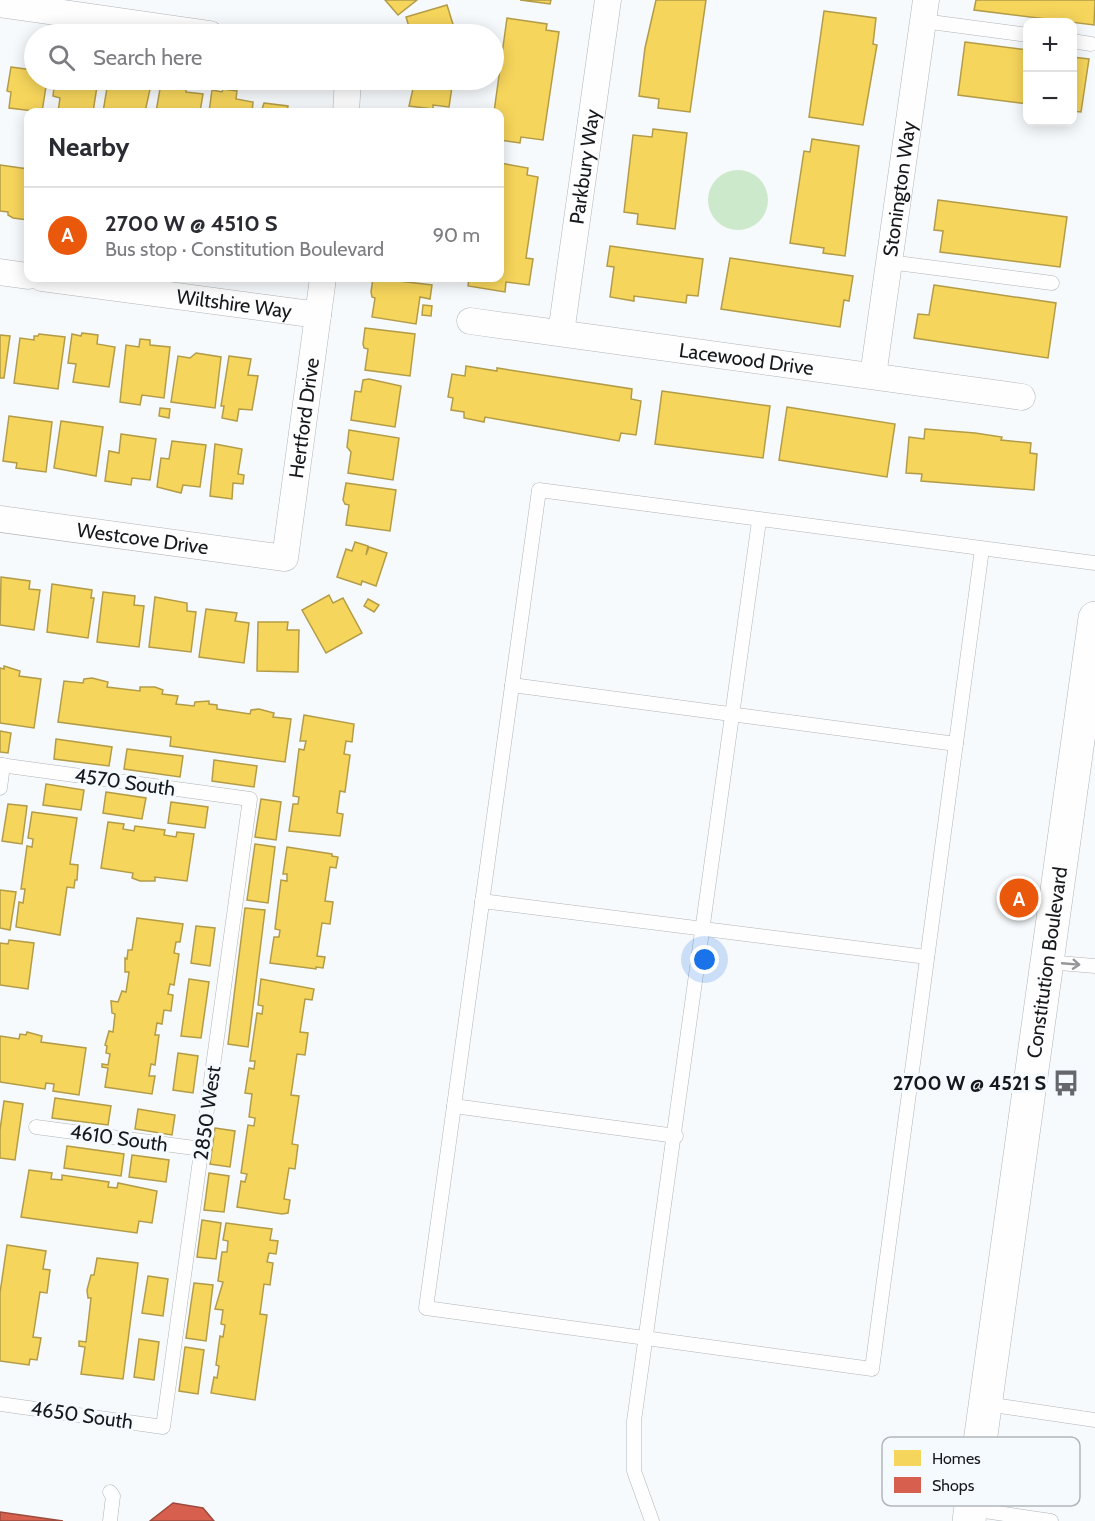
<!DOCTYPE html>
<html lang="en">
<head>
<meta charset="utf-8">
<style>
  :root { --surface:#fff; --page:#f7f7f7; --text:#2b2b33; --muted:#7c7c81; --line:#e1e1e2; --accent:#ea580c }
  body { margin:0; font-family:Cabin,sans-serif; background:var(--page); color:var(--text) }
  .controls { position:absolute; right:18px; top:18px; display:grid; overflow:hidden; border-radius:12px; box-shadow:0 3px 15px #0003 }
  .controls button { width:54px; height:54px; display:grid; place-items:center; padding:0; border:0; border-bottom:2px solid var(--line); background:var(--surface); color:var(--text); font:30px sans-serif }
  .you { position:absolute; left:705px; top:960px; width:21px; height:21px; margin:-15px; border:4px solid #fff; border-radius:50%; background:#1a73e8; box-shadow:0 0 0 9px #1a73e833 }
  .badge { display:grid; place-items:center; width:39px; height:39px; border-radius:50%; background:var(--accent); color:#fff; font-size:20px; font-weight:700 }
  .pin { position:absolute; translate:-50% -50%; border:3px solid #fff; box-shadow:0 2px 6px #0006 }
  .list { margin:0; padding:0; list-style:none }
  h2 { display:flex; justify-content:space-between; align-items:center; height:78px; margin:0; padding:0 24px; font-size:26px }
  h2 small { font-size:20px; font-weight:400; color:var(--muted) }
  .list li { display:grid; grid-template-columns:39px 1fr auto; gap:18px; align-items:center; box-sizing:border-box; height:96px; padding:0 24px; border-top:2px solid var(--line) }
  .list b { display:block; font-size:22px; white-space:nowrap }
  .list p { margin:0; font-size:20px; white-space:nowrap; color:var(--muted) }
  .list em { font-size:20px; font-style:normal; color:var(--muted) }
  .icon { flex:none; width:33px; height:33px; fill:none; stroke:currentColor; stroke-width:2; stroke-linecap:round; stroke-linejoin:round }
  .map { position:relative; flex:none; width:1095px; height:1521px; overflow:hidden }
  .search { position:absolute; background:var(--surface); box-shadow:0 3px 15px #0003; left:24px; top:24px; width:480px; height:66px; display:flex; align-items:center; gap:15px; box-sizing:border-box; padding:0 21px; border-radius:33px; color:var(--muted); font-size:22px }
  .panel { position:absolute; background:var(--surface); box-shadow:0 3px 15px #0003; left:24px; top:108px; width:480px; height:174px; border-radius:12px }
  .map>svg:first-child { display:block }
  .green { fill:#cde9cb }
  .homes { fill:#f6d55c; stroke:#b39c48; stroke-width:1.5 }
  .shops { fill:#d6604d; stroke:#9c4a3e; stroke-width:1.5 }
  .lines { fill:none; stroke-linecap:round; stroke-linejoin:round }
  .lane-casing { stroke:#b1b4b6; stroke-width:15 }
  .street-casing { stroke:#b1b4b6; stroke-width:27 }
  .secondary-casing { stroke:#b1b4b6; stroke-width:34 }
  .lane { stroke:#fefeff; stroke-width:14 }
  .street { stroke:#fefeff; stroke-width:26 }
  .secondary { stroke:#fefeff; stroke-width:33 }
  .oneway { stroke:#969698 }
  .labels { text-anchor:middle; stroke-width:6; stroke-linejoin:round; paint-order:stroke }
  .street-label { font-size:20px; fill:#16181b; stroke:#f5fafe }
  .poi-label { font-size:20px; font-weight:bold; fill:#16181b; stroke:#f5fafe; text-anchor:end }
  .key { fill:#f5fafe; stroke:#b2b6ba; stroke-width:1.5 }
  .key-label { font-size:16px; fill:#16181b }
</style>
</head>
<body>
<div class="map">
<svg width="1095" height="1521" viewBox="0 0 1095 1521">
  <rect width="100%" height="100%" fill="#f7fafc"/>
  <circle class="green" cx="738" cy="200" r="30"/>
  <g class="homes">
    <polygon points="385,0 417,0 398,15"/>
    <polygon points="520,0 551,0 550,4"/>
    <polygon points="656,0 706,0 690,112 658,108 659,99 639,96 645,48"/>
    <polygon points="976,0 1095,0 1094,25 974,10"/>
    <polygon points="447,5 456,34 402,34 410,30 406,17"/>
    <polygon points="824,11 876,18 873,44 877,45 863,125 809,117"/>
    <polygon points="507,18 547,24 546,30 559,32 543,140 521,137 520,143 500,140 500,112 494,112"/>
    <polygon points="965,42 1028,50 1028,104 958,95"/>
    <polygon points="1072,57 1089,59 1081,112 1072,111"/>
    <polygon points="11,67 33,70 34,80 47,80 42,112 9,108 11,92 7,91"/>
    <polygon points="55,80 98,80 93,112 58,112 60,98 53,96"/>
    <polygon points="113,80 151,85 145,112 103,112 107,88 111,89"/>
    <polygon points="415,80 453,80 449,107 433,105 433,109 409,106"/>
    <polygon points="171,82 186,84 186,92 203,94 200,112 156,112 161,83 171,84"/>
    <polygon points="223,89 237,91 236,99 253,102 252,112 209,112 212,90 222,92"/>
    <polygon points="264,103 288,106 287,112 261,112"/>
    <polygon points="653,129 687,133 675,229 637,224 638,214 624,212 633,135 652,137"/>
    <polygon points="812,139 859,146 845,256 823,253 824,248 790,243 804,151 810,152"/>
    <polygon points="500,163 528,168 527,175 538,177 526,258 533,259 529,285 506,282 505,292 468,286 469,278 500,278"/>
    <polygon points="0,165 28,169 28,220 13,218 8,215 8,212 0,211"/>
    <polygon points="938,200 1067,217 1060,267 940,252 943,231 934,230"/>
    <polygon points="610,246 703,259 698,296 687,295 686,303 634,296 634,301 610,297 614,267 607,266"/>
    <polygon points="730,258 853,276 849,301 844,300 840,327 721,309"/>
    <polygon points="373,278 432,285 430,299 420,297 416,324 372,317 375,298 372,297 371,292"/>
    <polygon points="934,285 1056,303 1048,358 914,338 918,314 929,315"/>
    <polygon points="423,305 432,306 431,316 422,315"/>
    <polygon points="365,328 415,334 410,376 365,370 368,349 364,348 363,344"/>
    <polygon points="82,333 98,335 97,344 115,347 109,387 73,382 76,364 68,363 72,334 81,336"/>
    <polygon points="39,334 65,337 58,389 14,383 20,338 34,340 34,336 38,336"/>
    <polygon points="0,335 10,336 4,378 0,378"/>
    <polygon points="140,339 150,340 150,345 170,347 164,398 142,395 140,405 120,402 126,345 139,347"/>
    <polygon points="196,353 221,357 215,408 171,402 178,356 190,358"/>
    <polygon points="229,356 251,359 248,375 258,376 252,410 239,409 237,421 222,418 224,406 221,406"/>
    <polygon points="466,366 497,371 497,368 632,389 631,399 641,401 636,435 621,433 619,441 485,417 484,422 464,418 464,412 451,410 453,398 448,397 452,374 465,376"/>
    <polygon points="369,379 401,386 395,427 351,420 355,391 361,392 363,380"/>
    <polygon points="662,391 770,406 763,458 655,444"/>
    <polygon points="787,407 895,424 887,477 779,460"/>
    <polygon points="160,408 170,409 169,418 159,416"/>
    <polygon points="9,416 52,422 46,472 16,468 17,463 3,461"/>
    <polygon points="61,421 103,427 96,476 54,468"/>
    <polygon points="925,429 975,433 1002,437 1001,440 1031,443 1030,453 1037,454 1034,490 921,481 922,474 906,473 909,437 924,439"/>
    <polygon points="349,430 399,438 393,480 348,473 351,452 347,447"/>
    <polygon points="121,434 156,439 150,480 132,478 131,485 105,481 109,451 119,453"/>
    <polygon points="172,441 206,445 200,487 183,485 181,493 157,487 161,458 169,459"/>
    <polygon points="215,444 242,449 238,474 244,475 243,484 233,483 232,499 210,496"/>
    <polygon points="346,483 396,490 390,531 346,525 349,505 345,504 343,500"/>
    <polygon points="355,542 368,546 366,555 369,547 387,553 376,586 362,581 361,585 337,577 346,549 352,551"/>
    <polygon points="1,577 30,581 29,589 40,590 34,630 0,625"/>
    <polygon points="52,584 92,590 91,598 94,598 88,638 47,632"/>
    <polygon points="103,592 135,596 134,605 144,606 139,647 97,642"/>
    <polygon points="329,595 333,603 343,598 362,633 326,653 302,610"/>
    <polygon points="155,597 187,603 187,611 196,612 191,652 149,647"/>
    <polygon points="368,599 379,605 374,612 364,606"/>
    <polygon points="206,609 237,613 235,621 249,623 244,663 199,657"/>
    <polygon points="258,622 288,622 287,630 299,630 298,672 257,671"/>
    <polygon points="4,666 20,671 19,676 41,679 34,728 0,723 0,668 4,669"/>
    <polygon points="92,678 108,682 107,687 140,691 140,687 155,687 163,690 162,694 178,696 176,704 194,706 195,702 209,701 209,704 217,705 217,709 250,714 251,710 259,709 274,713 273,717 291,719 285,762 170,746 171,737 58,722 64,681 83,683 84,679"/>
    <polygon points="304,715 354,724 352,742 346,741 344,754 350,755 345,792 340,791 337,813 343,814 340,836 289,831 293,804 298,804 299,797 293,796 299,749 304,750 306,741 300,741"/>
    <polygon points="0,731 11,733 8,753 0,752"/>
    <polygon points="56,739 112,747 109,766 54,759"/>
    <polygon points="127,749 183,756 180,777 124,769"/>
    <polygon points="214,760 257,766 254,787 212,781"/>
    <polygon points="46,784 84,790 81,810 43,805"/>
    <polygon points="106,792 146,798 142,819 103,813"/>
    <polygon points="261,799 281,802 276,840 255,837"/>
    <polygon points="171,802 208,807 205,828 168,823"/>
    <polygon points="8,804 27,806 22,844 2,841"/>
    <polygon points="32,812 77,818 70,864 78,865 77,880 75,880 74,888 67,887 60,935 16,927 19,902 23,903 25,889 21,889 27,846 32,847 33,839 28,838"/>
    <polygon points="108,822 124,824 123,829 134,831 135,826 165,830 164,835 176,837 177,832 194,834 187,881 155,877 155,881 140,881 132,878 133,873 101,868"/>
    <polygon points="255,844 275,847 268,903 247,900"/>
    <polygon points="287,847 332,854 332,856 338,857 336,868 330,867 325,901 333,902 330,924 322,923 317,956 325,957 323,968 316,967 316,969 270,963 274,937 279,937 280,930 275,929 281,880 287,881 287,874 283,874"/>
    <polygon points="0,890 16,892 10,930 0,928"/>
    <polygon points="245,908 265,910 248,1047 228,1044"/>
    <polygon points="137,918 183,924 180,942 176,942 174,953 179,954 174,985 170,984 168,994 173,995 171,1011 164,1010 162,1024 157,1023 155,1035 159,1035 155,1065 151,1064 149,1076 155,1076 152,1094 105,1087 108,1068 102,1067 102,1064 108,1065 110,1054 106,1053 107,1046 105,1045 109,1031 113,1032 115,1014 112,1013 111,1001 118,1002 122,991 126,992 129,972 125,972 125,958 127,959 128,950 132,950"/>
    <polygon points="196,926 215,928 210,966 191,963"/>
    <polygon points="9,940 34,943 28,989 0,985 0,943 8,944"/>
    <polygon points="189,979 209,982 201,1038 181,1036"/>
    <polygon points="261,979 314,989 312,1000 305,999 300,1032 308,1033 305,1055 297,1054 291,1095 299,1096 292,1144 298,1145 295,1169 289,1168 284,1199 290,1200 288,1213 282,1214 237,1207 241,1181 245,1182 247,1174 241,1173 248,1125 254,1126 255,1118 249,1117 252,1094 245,1093 249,1068 254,1069 255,1061 250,1061 257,1013 262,1014 263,1006 258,1005"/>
    <polygon points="27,1032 42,1036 41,1042 86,1048 79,1095 53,1091 54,1084 46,1083 45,1089 0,1082 0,1036 19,1039 20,1034 26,1035"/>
    <polygon points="178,1053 198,1056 193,1093 173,1090"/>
    <polygon points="55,1098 111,1106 108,1125 52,1118"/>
    <polygon points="4,1101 23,1104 15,1160 0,1158 0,1130"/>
    <polygon points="138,1109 175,1115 172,1135 135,1129"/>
    <polygon points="215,1128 235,1131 230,1167 210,1164"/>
    <polygon points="67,1146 124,1154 121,1176 64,1168"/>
    <polygon points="132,1155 169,1160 166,1182 129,1177"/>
    <polygon points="29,1170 52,1173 51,1179 62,1180 62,1175 109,1182 108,1187 117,1188 118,1183 157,1191 152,1223 139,1221 137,1233 21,1217"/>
    <polygon points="209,1173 229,1176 224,1212 204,1210"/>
    <polygon points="202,1220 221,1223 216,1259 197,1257"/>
    <polygon points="226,1223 272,1229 270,1240 278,1241 276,1254 269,1253 267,1262 273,1263 270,1285 264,1284 260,1314 267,1315 255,1400 211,1393 214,1377 217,1378 219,1366 216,1365 220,1336 223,1337 225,1325 221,1324 223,1310 215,1309 223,1282 218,1281 222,1252 227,1252 228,1241 223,1240"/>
    <polygon points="7,1245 46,1251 43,1269 50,1270 47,1293 40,1292 33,1337 41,1338 37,1360 30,1359 29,1365 0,1361 0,1293"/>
    <polygon points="97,1258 138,1263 123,1379 81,1374 85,1347 79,1346 79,1341 86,1342 91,1298 88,1298 87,1290 91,1275 94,1275"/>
    <polygon points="148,1276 168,1279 163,1316 142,1313"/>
    <polygon points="194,1283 213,1285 206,1341 186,1338"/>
    <polygon points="139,1339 159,1342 154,1380 134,1377"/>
    <polygon points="185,1347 204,1350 198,1394 179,1391"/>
  </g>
  <g class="shops">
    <polygon points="173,1503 203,1508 214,1521 150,1521"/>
    <polygon points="0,1512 63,1521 0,1521"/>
  </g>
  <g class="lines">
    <g class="lane-casing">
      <g id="lane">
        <polyline points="923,21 1028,35"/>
        <polyline points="1072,41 1091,44"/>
        <polyline points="889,262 1052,283"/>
        <polyline points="512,685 956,744"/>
        <polyline points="0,765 250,799 163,1427 0,1404"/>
        <polyline points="0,788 3,765"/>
        <polyline points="482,901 927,957"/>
        <polyline points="1047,962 1095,966"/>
        <polyline points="454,1106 426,1308 872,1369 982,549"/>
        <polyline points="36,1127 202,1149"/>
        <polyline points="676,1136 454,1106 539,490 1095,563"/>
        <polyline points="986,1404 1095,1420"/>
        <polyline points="110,1492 113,1496 110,1521"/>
        <polyline points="971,1509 1051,1521"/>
        <polyline points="652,1521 634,1471 634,1421 759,521"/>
      </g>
    </g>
    <g class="street-casing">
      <g id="street">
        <polyline points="0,4 210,34"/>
        <polyline points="346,112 348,80"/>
        <polyline points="0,272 28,276"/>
        <path id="s1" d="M42,278L318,315"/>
        <path id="s2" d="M470,321L1022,397"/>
        <path id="s3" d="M561,333L608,0"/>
        <path id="s4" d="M873,376L926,0"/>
        <path id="s5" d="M0,519L285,558L323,278"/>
      </g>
    </g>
    <g class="secondary-casing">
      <g id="secondary">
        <path id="s6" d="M969,1521L1095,618"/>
      </g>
    </g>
    <use href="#lane" class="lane"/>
    <use href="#street" class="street"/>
    <use href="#secondary" class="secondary"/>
  </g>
  <defs><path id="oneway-shaft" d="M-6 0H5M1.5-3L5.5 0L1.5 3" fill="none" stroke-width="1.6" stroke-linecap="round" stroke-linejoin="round" transform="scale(1.5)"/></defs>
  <use class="oneway" href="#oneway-shaft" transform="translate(1071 964) rotate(5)"/>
  <defs>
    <g id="bus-bare" transform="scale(2.07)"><path d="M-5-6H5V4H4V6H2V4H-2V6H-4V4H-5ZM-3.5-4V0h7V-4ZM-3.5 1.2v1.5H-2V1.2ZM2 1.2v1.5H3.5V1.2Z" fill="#65676a" stroke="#f5fafe" stroke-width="2.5" paint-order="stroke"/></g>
  </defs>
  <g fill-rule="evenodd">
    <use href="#bus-bare" x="1066" y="1083"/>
  </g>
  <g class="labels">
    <g class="street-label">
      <text dy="7" stroke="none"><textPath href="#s3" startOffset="168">Parkbury Way</textPath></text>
      <text dy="7" stroke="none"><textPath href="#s4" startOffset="189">Stonington Way</textPath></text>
      <text dy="7" stroke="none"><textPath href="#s1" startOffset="194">Wiltshire Way</textPath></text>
      <text dy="7" stroke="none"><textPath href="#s2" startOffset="279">Lacewood Drive</textPath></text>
      <text dy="7" stroke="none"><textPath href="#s5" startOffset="429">Hertford Drive</textPath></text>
      <text dy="7" stroke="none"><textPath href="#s5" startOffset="144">Westcove Drive</textPath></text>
      <text transform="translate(125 782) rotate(8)" y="7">4570 South</text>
      <text dy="7" stroke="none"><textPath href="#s6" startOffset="564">Constitution Boulevard</textPath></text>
      <text transform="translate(207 1113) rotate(-82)" y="7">2850 West</text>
      <text transform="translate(119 1138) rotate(8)" y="7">4610 South</text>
      <text transform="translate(82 1415) rotate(8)" y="7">4650 South</text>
    </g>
    <g class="poi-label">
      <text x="1046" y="1090">2700 W @ 4521 S</text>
    </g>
  </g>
  <rect x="882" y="1437" width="198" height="69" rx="9" class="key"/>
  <rect x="894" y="1450" width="27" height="16" fill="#f6d55c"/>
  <rect x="894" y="1477" width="27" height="16" fill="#d6604d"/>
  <g class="key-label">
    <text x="932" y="1464">Homes</text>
    <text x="932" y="1491">Shops</text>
  </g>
</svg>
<div class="controls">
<button>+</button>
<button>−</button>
</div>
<div class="you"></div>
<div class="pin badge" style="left:1019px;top:898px">A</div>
<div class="search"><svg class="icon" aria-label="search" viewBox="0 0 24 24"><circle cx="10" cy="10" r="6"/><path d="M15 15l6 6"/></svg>Search here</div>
<section class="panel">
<h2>Nearby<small></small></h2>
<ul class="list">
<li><span class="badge">A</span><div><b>2700 W @ 4510 S</b><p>Bus stop · Constitution Boulevard</p></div><em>90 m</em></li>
</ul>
</section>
</div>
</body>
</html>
